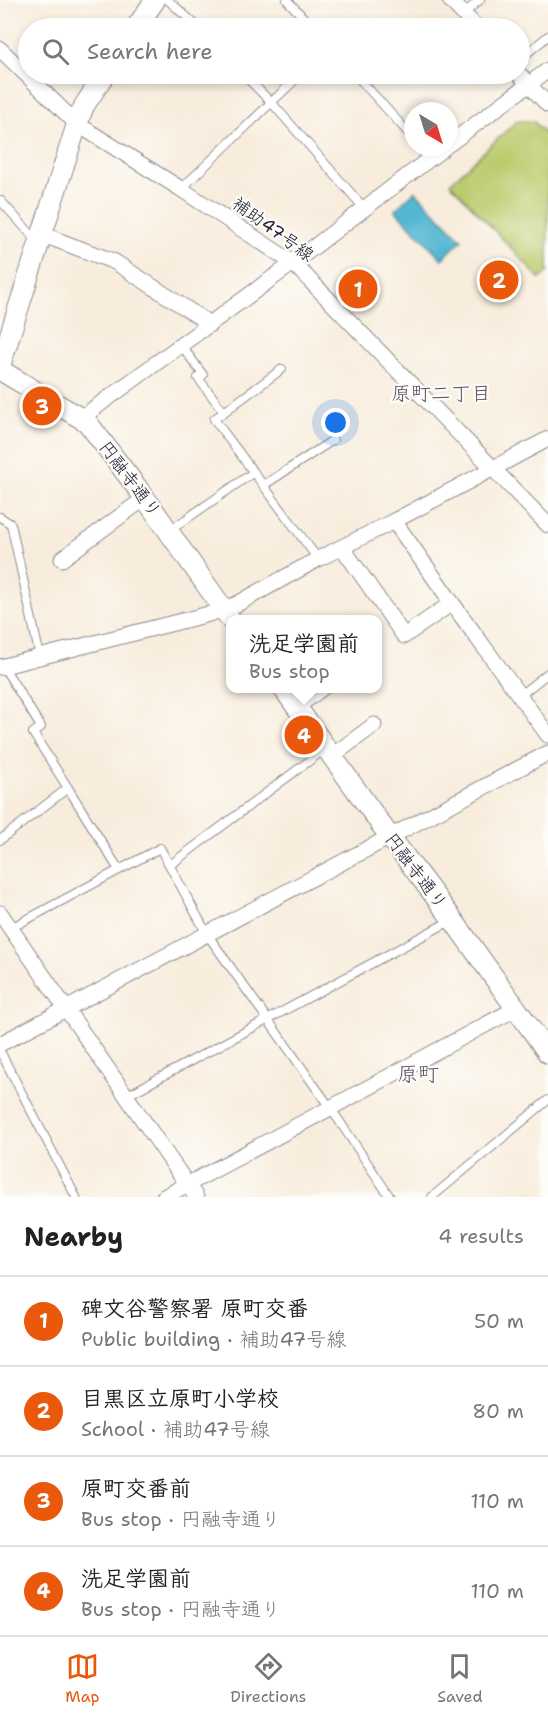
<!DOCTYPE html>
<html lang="en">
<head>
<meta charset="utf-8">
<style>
  :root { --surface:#fff; --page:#f6f6f6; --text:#222; --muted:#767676; --line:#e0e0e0; --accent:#ea580c }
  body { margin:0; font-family:"Shantell Sans","Klee One",sans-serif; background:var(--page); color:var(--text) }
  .compass { position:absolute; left:404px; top:102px; width:54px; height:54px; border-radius:50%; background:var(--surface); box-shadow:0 3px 9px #0003; rotate:142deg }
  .you { position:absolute; left:336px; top:423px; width:21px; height:21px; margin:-15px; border:4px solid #fff; border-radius:50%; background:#1a73e8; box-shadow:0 0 0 9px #1a73e833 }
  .badge { display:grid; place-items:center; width:39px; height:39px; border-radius:50%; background:var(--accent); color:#fff; font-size:20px; font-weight:700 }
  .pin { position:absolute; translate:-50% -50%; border:3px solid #fff; box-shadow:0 2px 6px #0006 }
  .popup { position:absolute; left:226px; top:615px; width:156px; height:78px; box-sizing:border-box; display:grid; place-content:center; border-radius:12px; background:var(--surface); filter:drop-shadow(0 2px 4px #0005); font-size:20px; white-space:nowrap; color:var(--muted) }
  .popup b { font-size:22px; color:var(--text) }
  .popup::after { content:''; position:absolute; left:50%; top:100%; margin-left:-12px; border:12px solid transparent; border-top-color:var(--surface) }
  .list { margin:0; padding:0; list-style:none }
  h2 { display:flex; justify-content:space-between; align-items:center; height:78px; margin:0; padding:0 24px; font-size:26px }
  h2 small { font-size:20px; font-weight:400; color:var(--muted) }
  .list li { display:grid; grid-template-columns:39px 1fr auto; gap:18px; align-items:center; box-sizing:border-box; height:90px; padding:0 24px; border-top:2px solid var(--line) }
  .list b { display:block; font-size:22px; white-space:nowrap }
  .list p { margin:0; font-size:20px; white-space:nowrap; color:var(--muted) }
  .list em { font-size:20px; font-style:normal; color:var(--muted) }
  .icon { flex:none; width:33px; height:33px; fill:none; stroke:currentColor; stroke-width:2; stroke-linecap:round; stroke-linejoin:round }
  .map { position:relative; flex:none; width:548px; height:1197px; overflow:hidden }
  .search { position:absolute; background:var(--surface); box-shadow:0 3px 9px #0003; left:18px; right:18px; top:18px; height:66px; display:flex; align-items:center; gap:15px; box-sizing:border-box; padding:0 21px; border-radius:33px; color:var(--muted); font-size:22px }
  .sheet { height:438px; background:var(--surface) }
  nav { display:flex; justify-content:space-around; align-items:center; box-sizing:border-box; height:84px; border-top:2px solid var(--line); background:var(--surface); font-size:16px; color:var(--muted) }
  nav a { display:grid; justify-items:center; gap:3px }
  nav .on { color:var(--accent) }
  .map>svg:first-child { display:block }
  .green { fill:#bccb6d; stroke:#6f7654; stroke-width:1.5 }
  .water { fill:#52b7d1; stroke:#3a6c86; stroke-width:1.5 }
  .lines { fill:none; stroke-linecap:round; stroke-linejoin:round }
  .service-casing { stroke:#8d888c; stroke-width:10 }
  .minor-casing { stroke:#8d888c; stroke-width:17 }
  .tertiary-casing { stroke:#8d888c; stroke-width:22 }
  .service { stroke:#fff; stroke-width:8 }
  .minor { stroke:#fff; stroke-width:15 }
  .tertiary { stroke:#fff; stroke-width:20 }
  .labels { text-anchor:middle; stroke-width:4.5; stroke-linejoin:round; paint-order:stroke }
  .street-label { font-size:18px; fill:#22223b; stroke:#fdfcf7 }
  .neighbourhood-label { font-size:20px; fill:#5e4f6c; stroke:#fdfcf7 }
  .quarter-label { font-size:21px; fill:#5e4f6c; stroke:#fdfcf7 }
</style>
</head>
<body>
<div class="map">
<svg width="548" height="1197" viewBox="0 0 548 1197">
  <rect width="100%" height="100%" fill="#fdfcf7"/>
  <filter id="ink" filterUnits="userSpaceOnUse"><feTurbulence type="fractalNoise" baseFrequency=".0167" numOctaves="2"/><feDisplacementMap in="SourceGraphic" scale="12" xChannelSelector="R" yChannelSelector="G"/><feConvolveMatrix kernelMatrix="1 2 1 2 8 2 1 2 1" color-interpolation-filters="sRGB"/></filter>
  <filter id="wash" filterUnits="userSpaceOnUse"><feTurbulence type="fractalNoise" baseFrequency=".008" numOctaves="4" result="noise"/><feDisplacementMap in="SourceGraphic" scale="24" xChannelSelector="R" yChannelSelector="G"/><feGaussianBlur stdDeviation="1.35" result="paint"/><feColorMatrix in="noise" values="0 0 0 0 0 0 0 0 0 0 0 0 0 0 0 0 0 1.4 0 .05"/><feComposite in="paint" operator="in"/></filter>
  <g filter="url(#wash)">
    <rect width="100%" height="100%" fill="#f8eddd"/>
    <polygon class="green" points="517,121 533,121 548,137 548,272 540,279 450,183"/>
    <polygon class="water" points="415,191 462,240 442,259 395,210"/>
  </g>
  <g filter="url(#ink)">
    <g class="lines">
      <g class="service-casing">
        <g id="service">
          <polyline points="168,0 199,28"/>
          <polyline points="287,0 313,28"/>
          <polyline points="463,14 480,0"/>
          <polyline points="520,59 548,36"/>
          <polyline points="243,74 271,102 364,208"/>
          <polyline points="355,74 413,138"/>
          <polyline points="421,147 431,158"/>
          <polyline points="181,189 301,74"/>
          <polyline points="0,200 37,241"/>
          <polyline points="182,346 203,375 198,378 224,412 282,369"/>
          <polyline points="224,412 214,419 318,559"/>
          <polyline points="264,485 333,440"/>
          <polyline points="0,517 11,524 40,657"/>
          <polyline points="169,531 254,472"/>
          <polyline points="519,696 548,673"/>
          <polyline points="300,709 328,688"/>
          <polyline points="68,788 119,870"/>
          <polyline points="0,840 68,788 33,733 41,727 3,666"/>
          <polyline points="170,865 325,749"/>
          <polyline points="11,928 160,848 207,934 336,1116 390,1197"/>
          <polyline points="0,1051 76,1197"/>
          <polyline points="126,1096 452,920"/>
          <polyline points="432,1197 548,1100"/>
        </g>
      </g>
      <g class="minor-casing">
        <g id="minor">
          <polyline points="450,0 477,28"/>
          <polyline points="0,49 77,124 181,189 293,263 548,525"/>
          <polyline points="519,74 548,105"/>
          <polyline points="449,144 548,70"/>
          <polyline points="41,234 115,262 210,324"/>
          <polyline points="81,418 293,263 445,147"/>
          <polyline points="394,521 452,603 548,735"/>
          <polyline points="342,547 404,636 452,603"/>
          <polyline points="62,559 145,498"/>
          <polyline points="0,667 209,614 237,604 318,559 394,521 548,439"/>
          <polyline points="332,756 374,725"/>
          <polyline points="0,913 196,1197"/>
          <polyline points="0,1044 548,753"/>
          <polyline points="164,1197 515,1009"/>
        </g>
      </g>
      <g class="tertiary-casing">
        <g id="tertiary">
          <polyline points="136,28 155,0"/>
          <polyline points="0,366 77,124 84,106 105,74"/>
          <polyline points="0,370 87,422 145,498 231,620"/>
          <polyline points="283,688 390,837 453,920 548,1053"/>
        </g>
      </g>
      <use href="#service" class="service"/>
      <use href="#minor" class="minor"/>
      <use href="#tertiary" class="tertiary"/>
    </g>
  </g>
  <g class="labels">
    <g class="street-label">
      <text transform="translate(273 229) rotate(36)" y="6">補助47号線</text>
      <text transform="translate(130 479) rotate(53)" y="6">円融寺通り</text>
      <text transform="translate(416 871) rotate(53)" y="6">円融寺通り</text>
    </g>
    <g class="neighbourhood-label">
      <text x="441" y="400">原町二丁目</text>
    </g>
    <g class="quarter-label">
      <text x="418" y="1081">原町</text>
    </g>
  </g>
</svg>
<svg class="compass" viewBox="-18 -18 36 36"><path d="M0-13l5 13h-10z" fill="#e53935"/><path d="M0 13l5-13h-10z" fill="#767676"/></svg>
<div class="you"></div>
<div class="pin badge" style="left:358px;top:289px">1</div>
<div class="pin badge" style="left:499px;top:280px">2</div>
<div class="pin badge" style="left:42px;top:406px">3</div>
<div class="pin badge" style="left:304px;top:735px">4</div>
<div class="popup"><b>洗足学園前</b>Bus stop</div>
<div class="search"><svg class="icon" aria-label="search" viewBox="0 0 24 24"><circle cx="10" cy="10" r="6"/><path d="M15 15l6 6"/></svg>Search here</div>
</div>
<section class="sheet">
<h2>Nearby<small>4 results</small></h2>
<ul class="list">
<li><span class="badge">1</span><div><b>碑文谷警察署 原町交番</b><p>Public building · 補助47号線</p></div><em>50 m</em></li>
<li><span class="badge">2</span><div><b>目黒区立原町小学校</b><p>School · 補助47号線</p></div><em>80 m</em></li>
<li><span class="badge">3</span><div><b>原町交番前</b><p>Bus stop · 円融寺通り</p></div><em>110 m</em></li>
<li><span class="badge">4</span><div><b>洗足学園前</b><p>Bus stop · 円融寺通り</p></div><em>110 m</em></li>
</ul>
</section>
<nav>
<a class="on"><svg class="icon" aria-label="map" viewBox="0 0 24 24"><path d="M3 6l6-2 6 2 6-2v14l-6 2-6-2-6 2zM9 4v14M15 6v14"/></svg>Map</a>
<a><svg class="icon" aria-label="directions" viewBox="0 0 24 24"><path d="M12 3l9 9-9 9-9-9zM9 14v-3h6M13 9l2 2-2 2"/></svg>Directions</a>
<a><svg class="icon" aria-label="saved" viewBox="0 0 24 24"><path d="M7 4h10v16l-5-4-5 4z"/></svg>Saved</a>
</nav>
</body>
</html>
